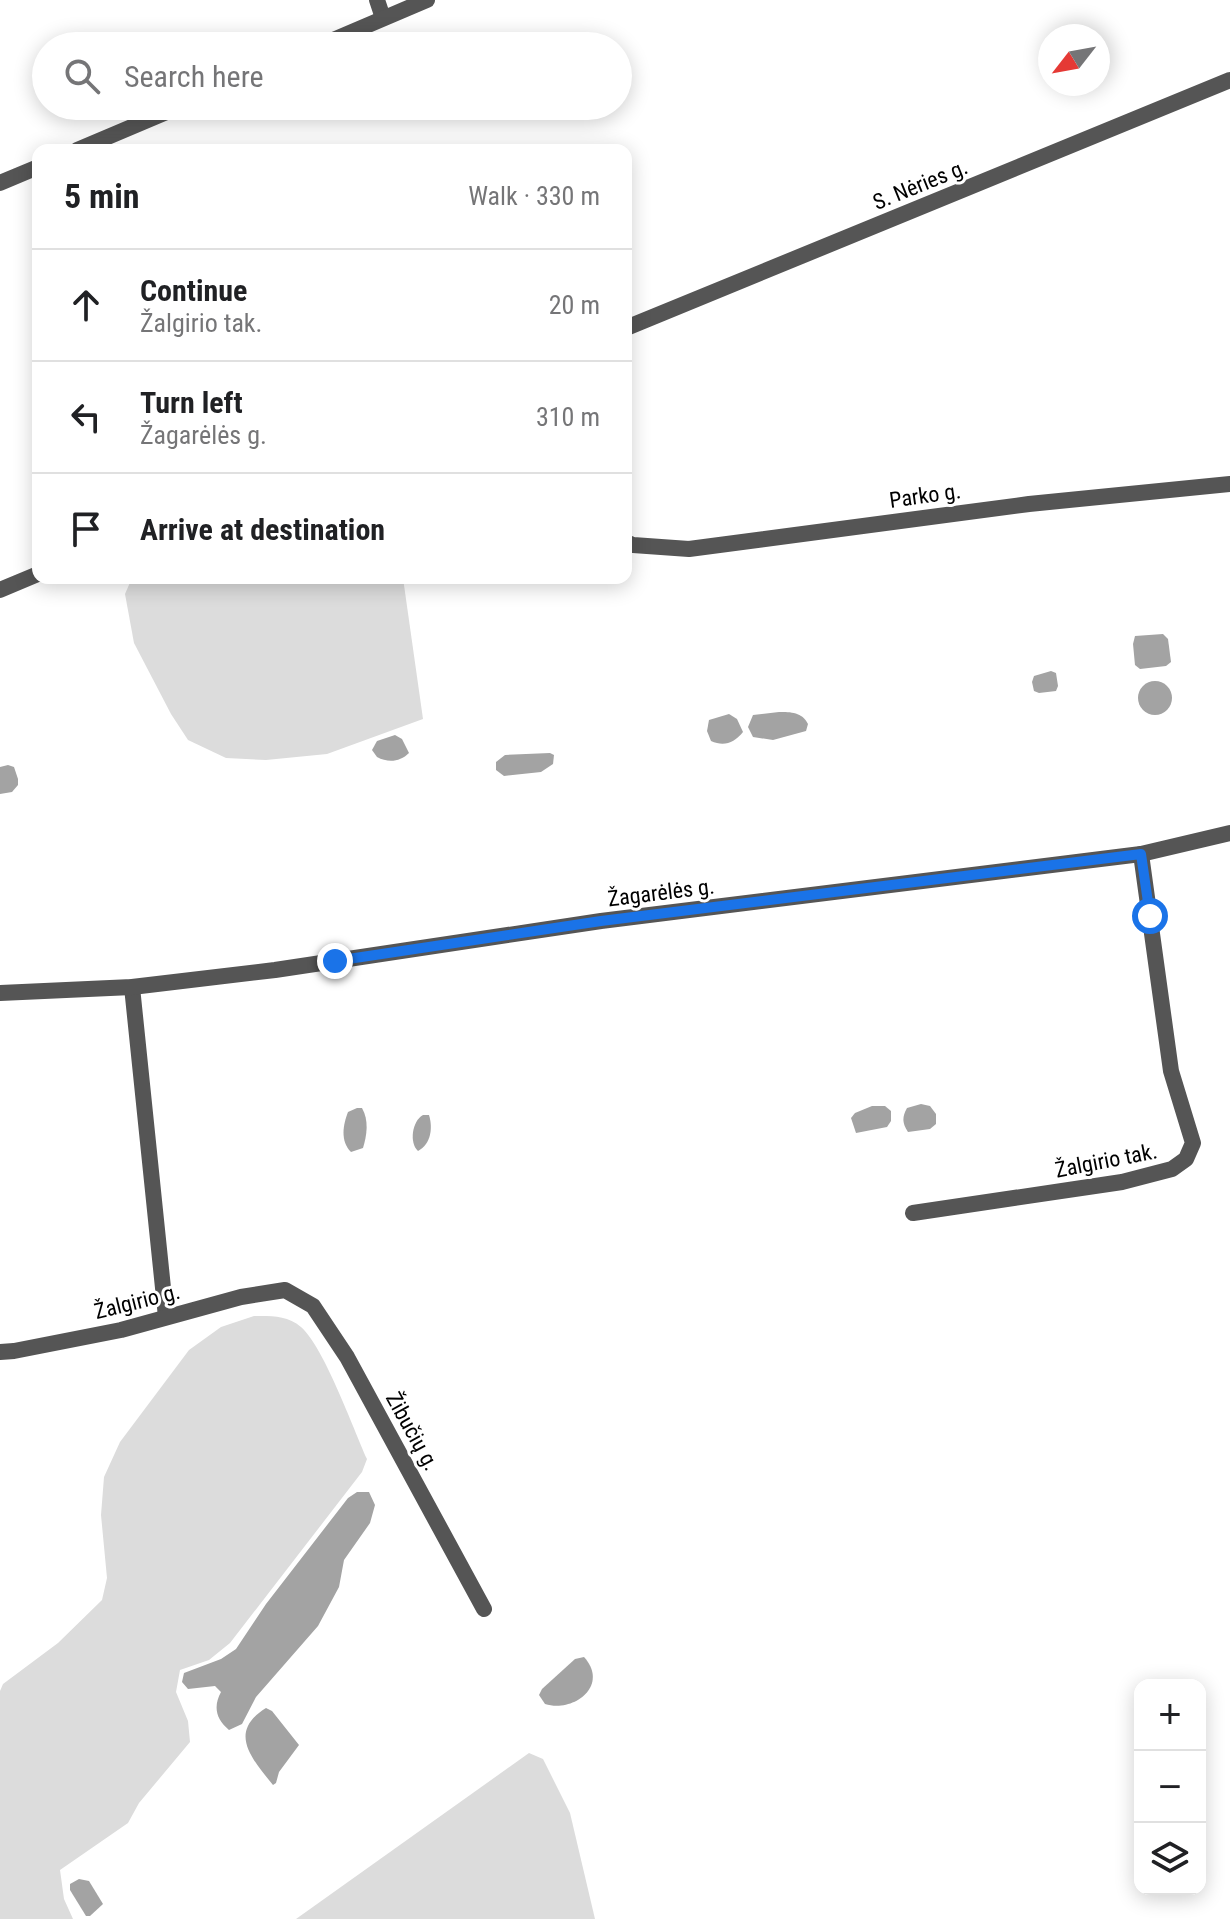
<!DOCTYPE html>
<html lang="en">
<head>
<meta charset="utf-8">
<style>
  :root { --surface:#fff; --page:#f6f6f6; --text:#202124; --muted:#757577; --line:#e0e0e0 }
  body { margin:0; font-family:"Roboto Condensed",sans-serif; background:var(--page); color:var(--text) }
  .controls { position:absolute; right:24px; bottom:24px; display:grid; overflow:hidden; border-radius:16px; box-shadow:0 4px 20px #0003 }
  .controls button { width:72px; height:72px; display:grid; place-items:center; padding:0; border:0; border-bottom:2px solid var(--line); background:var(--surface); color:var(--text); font:40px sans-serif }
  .compass { position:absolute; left:1038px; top:24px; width:72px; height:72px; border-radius:50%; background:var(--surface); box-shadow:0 4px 20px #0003; rotate:239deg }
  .stop { position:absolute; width:24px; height:24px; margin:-18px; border:6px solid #1a73e8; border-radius:50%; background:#fff }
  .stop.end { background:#1a73e8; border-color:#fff; box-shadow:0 2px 8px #0008 }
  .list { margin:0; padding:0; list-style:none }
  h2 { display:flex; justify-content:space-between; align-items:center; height:104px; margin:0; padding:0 32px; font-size:34px }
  h2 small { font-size:26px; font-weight:400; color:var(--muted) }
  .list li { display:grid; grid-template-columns:52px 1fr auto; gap:24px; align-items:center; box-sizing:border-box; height:112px; padding:0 32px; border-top:2px solid var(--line) }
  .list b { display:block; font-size:30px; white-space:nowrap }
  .list p { margin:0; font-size:26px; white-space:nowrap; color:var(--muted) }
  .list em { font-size:26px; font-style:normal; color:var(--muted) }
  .icon { flex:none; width:44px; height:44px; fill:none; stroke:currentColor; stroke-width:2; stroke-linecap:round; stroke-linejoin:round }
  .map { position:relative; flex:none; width:1230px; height:1919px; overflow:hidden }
  .search { position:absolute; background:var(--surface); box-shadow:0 4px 20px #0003; left:32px; top:32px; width:600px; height:88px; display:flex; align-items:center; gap:20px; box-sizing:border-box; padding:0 28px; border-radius:44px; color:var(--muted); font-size:30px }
  .panel { position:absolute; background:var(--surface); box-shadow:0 4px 20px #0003; left:32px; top:144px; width:600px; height:440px; border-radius:16px }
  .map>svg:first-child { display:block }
  .green { fill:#dcdcdc }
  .water { fill:#a3a3a3 }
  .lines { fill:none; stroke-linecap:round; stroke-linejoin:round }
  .minor { stroke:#555; stroke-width:16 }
  .route { stroke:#1a73e8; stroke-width:10 }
  .labels { text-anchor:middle; stroke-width:6; stroke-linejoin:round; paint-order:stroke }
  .street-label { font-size:22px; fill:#000; stroke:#fff }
</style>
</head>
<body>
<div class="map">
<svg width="1230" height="1919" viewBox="0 0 1230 1919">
  <rect width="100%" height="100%" fill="#fff"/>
  <g class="green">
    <polygon points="132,578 403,578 423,719 327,754 266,760 226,758 188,740 171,714 134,643 125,594"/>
    <path d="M254,1316C271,1316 287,1315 301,1327C324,1347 353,1428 367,1459L362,1472L230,1643L209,1660L180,1670L176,1692L188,1721L190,1742L139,1803L128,1823L60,1870L64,1899L73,1919H0V1691L3,1684L58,1643L102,1600L107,1578L101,1515L104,1477L120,1442L189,1350L221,1327Z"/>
    <polygon points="529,1753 543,1759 570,1813 595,1919 296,1919"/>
  </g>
  <g class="water">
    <polygon points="1163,634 1168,639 1171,662 1166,666 1140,669 1135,665 1133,644 1135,636"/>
    <polygon points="1051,671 1056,673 1058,686 1056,691 1039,693 1034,691 1032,682 1034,676"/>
    <circle cx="1155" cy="698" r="17"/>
    <path d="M779,712C791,712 802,712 808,724L806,731L773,740L753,737L748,727L753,715Z"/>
    <path d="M729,714L737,719L743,732C734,743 724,747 711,741L707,731L709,720Z"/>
    <path d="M395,735L402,739L409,753C400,762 388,763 377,757L372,750L377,741Z"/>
    <polygon points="550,753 554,755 553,764 541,772 504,776 496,770 496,762 505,755"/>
    <polygon points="8,765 14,767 18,779 18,785 12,792 0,794 0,767"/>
    <path d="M921,1104L930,1106L936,1114V1124L930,1129L908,1132C902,1123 902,1117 907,1108Z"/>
    <polygon points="872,1106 885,1106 891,1111 891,1121 887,1127 856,1133 851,1118 855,1113"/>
    <path d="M357,1108H362C369,1120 367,1135 363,1148L351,1152C340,1141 343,1125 348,1112Z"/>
    <path d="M423,1115H429C433,1128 431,1144 418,1151C409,1143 412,1121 423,1115Z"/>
    <path d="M357,1492H369L375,1505L370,1523L344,1560L339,1587L318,1626L256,1697L242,1724L229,1730C216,1719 213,1707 221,1692L215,1686L188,1689L182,1682L184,1673L221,1659L236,1649L266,1604L348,1498Z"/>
    <path d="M584,1657C610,1686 573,1713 545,1704L539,1695L542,1689L575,1659Z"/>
    <path d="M266,1708L272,1711L299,1745L279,1772L276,1783L273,1785C252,1759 227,1732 266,1708Z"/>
    <polygon points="79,1879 89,1881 103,1904 90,1916 86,1916 70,1890 70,1884"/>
  </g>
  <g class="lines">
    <g class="minor">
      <polyline points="377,0 383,18"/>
      <polyline points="319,46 427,0"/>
      <polyline points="77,150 181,106"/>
      <polyline points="0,183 38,167"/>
      <polyline points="626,328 1230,80"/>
      <polyline points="626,542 633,545 689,549 1029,504 1230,484"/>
      <polyline points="0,590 38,574"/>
      <polyline points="132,987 166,1317"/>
      <polyline points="0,993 132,987 275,970 601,921 1141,854 1230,833"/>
      <polyline points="913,1213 1122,1182 1172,1169 1186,1159 1193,1143 1171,1071 1141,854"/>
      <polyline points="0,1352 14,1351 121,1330 241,1297 285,1290 313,1306 347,1357 484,1609"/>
    </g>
  </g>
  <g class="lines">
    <polyline class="route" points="335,961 601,921 1141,854 1150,916"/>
  </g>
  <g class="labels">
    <g class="street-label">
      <text transform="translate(920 184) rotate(-22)" y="8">S. Nėries g.</text>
      <text transform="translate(925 495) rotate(-8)" y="8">Parko g.</text>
      <text transform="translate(661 892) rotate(-7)" y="8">Žagarėlės g.</text>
      <text transform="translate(1106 1160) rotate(-11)" y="8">Žalgirio tak.</text>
      <text transform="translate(137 1301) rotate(-14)" y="8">Žalgirio g.</text>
      <text transform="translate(413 1431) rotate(61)" y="8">Žibučių g.</text>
    </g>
  </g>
</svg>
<div class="controls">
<button>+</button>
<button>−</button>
<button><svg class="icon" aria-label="layers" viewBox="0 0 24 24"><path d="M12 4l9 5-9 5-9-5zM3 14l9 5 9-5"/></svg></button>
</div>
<svg class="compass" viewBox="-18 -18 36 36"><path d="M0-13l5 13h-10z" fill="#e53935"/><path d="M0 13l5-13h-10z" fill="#757577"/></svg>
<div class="stop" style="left:1150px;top:916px"></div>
<div class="stop end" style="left:335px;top:961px"></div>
<div class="search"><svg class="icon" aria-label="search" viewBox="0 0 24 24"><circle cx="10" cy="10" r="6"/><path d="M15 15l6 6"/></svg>Search here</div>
<section class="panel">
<h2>5 min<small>Walk · 330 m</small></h2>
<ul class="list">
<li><svg class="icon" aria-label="ahead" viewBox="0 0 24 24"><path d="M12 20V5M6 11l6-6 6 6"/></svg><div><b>Continue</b><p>Žalgirio tak.</p></div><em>20 m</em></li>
<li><svg class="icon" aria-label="left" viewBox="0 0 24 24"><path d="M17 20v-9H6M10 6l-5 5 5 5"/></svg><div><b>Turn left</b><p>Žagarėlės g.</p></div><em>310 m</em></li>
<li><svg class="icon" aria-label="arrive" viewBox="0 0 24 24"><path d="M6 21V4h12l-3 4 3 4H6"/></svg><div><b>Arrive at destination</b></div></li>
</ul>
</section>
</div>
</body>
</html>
